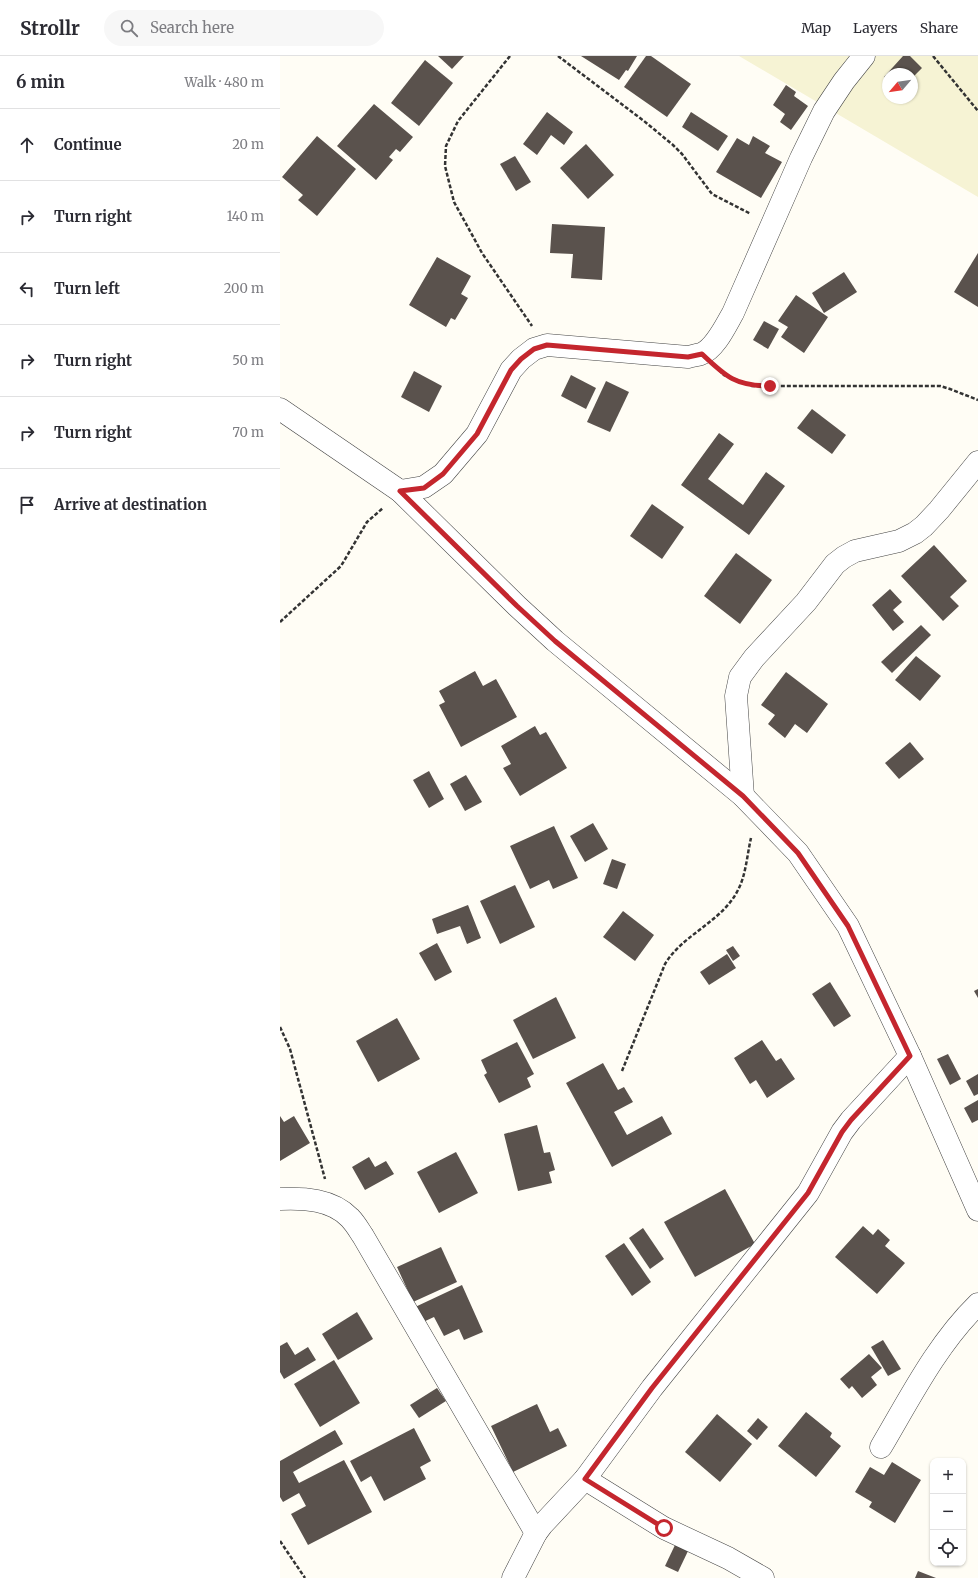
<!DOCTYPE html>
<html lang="en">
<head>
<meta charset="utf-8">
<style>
  :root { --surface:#fff; --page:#f7f7f7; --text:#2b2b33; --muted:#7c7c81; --line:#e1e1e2 }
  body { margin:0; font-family:Merriweather,serif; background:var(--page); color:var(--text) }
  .controls { position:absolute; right:12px; bottom:12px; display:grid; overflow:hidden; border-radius:8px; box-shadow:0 1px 3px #0004 }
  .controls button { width:36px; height:36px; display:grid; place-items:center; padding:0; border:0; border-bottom:1px solid var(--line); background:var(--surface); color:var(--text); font:20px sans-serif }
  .compass { position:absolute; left:602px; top:12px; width:36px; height:36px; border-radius:50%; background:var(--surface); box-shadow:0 1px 3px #0004; rotate:241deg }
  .stop { position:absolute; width:12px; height:12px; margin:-9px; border:3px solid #c4262e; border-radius:50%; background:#fff }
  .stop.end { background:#c4262e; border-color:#fff; box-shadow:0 1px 4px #0008 }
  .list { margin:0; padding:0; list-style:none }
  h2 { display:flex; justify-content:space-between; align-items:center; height:52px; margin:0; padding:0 16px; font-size:17px }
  h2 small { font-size:13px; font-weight:400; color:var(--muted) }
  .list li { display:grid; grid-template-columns:26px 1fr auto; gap:12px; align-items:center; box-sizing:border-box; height:72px; padding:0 16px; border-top:1px solid var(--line) }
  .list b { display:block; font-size:15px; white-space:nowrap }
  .list em { font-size:13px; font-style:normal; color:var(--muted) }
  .icon { flex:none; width:22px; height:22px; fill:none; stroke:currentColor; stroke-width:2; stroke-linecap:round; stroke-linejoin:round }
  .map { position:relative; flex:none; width:698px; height:1522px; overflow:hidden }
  header { display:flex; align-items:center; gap:24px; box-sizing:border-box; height:56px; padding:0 20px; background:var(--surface); border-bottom:1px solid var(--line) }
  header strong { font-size:19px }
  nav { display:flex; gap:22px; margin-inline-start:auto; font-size:14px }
  .search { width:280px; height:36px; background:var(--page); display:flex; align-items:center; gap:10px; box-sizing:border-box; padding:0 14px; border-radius:22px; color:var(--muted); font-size:15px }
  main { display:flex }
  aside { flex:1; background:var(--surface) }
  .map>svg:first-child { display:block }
  .farmland { fill:#f6f3d4; fill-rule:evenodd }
  .building { fill:#5a524d }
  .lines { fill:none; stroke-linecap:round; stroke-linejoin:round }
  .minor-casing { stroke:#444; stroke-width:23 }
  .path { stroke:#333; stroke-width:2.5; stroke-dasharray:4 2; stroke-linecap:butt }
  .minor { stroke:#fff; stroke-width:22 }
  .route { stroke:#c4262e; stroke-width:5 }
</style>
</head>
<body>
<header>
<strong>Strollr</strong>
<div class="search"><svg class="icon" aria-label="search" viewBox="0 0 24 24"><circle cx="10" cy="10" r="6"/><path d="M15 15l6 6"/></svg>Search here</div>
<nav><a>Map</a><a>Layers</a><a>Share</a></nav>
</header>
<main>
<aside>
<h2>6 min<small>Walk · 480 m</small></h2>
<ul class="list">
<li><svg class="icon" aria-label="ahead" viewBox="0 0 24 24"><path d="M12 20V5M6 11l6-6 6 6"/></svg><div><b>Continue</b></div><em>20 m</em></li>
<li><svg class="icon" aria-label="right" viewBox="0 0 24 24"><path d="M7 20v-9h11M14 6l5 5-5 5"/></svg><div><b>Turn right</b></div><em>140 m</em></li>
<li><svg class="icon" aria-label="left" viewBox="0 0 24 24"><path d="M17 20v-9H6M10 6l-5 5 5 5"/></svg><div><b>Turn left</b></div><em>200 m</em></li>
<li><svg class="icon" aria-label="right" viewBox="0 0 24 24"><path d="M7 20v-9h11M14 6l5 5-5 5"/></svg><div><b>Turn right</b></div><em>50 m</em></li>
<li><svg class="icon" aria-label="right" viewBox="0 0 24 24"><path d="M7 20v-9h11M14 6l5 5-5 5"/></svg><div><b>Turn right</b></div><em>70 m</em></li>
<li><svg class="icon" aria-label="arrive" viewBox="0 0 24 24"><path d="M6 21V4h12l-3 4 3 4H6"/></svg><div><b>Arrive at destination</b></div></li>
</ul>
</aside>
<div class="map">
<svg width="698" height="1522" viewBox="0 0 698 1522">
  <rect width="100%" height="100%" fill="#fffdf5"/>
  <path class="farmland" d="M459,0H698V141ZM608,18H632V42H608Z"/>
  <g class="building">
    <polygon points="158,0 184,0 172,13"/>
    <polygon points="301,0 357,0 348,15 346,14 339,24"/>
    <polygon points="366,0 371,0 411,28 387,61 344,31"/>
    <polygon points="623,0 630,0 642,12 632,22 632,18 608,18 608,25 604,21"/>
    <polygon points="145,4 173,27 139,70 111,47"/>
    <polygon points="506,29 516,36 514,40 528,50 511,74 500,66 505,58 493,49"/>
    <polygon points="94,48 133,81 120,96 116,93 109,101 113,104 96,124 57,90"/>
    <polygon points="267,56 293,76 284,89 271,79 257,99 243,88"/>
    <polygon points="411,56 448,80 438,95 402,71"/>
    <polygon points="37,80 76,113 37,160 18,144 23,139 2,121"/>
    <polygon points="473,80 490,90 485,97 502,106 481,142 436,116 457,82 469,89"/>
    <polygon points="306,88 334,119 308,143 280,112"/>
    <polygon points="235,100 251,126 236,135 220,108"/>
    <polygon points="272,168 325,171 322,224 291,222 293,198 270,197"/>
    <polygon points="698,197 698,251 674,236"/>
    <polygon points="157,201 191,220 181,238 188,242 175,264 171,262 166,271 129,249"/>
    <polygon points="564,216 577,236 544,257 532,237"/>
    <polygon points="516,239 548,261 524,297 501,281 508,271 498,265"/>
    <polygon points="484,265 499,273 488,293 473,284"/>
    <polygon points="134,315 162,330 149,356 121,341"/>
    <polygon points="291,319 316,332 306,353 281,340"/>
    <polygon points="326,325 349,336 330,376 307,366"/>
    <polygon points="532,353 566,379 552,398 517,372"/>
    <polygon points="439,377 454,388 428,423 463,449 486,416 505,430 469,479 401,429"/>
    <polygon points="372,448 404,471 382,503 350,480"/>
    <polygon points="654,489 687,525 670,541 679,550 663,565 621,520"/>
    <polygon points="456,497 492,524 460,568 424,540"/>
    <polygon points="610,533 622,546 613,554 624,566 613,575 592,549"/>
    <polygon points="641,569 651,579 612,617 601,606"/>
    <polygon points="636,600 661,620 640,645 615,624"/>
    <polygon points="195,615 203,630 216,623 237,661 181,691 159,649 165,646 159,635"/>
    <polygon points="506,616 548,648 527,677 515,668 505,682 488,668 495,659 481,649"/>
    <polygon points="255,670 260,679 266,676 287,712 240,740 223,712 231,708 221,690"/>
    <polygon points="630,686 644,703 619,723 605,707"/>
    <polygon points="149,715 164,743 149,752 133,724"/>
    <polygon points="186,719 202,746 185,755 170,728"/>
    <polygon points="313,767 328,793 305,806 290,780"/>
    <polygon points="274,770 298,822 273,833 269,824 250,833 230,790"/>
    <polygon points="332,803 346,808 337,833 323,828"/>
    <polygon points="235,829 255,871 220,888 200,845"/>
    <polygon points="188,849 201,882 187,888 180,870 157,878 152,863"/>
    <polygon points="343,855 374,879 355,905 323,881"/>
    <polygon points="157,887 172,916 155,925 139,897"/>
    <polygon points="453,890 460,900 453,905 446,894"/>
    <polygon points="447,898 456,912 429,929 420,916"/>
    <polygon points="550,926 571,960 554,971 532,938"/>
    <polygon points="698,933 698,942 694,935"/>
    <polygon points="276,941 296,982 253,1003 233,964"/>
    <polygon points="117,962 140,1003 98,1026 76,985"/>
    <polygon points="482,984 496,1005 501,1002 515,1023 487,1042 476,1024 470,1028 454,1002"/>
    <polygon points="237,986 254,1018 247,1022 251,1031 219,1047 204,1019 207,1017 201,1004"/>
    <polygon points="668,998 681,1023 670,1029 657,1003"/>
    <polygon points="323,1007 338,1034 344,1031 353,1046 334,1056 347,1079 382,1060 392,1078 332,1111 286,1027"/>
    <polygon points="698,1018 698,1038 694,1040 686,1025"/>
    <polygon points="698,1044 698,1064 692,1067 684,1052"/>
    <polygon points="0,1060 4,1066 14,1060 30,1087 0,1105"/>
    <polygon points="257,1069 264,1097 270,1096 275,1114 269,1116 272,1127 238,1135 224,1078"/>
    <polygon points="176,1096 198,1137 159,1157 137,1116"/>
    <polygon points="89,1101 95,1111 106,1105 114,1118 85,1134 72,1111"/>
    <polygon points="445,1133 475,1188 415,1221 384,1166"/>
    <polygon points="583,1170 593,1179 598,1173 610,1184 605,1190 625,1207 597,1238 555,1201"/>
    <polygon points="363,1172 384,1203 370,1213 349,1182"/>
    <polygon points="344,1187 371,1226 352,1240 325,1200"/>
    <polygon points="161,1191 177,1226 133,1246 117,1211"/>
    <polygon points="182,1229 203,1276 184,1284 179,1273 164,1280 154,1261 141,1267 133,1252"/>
    <polygon points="77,1256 93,1283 58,1304 42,1278"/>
    <polygon points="603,1284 621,1313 608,1320 591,1291"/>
    <polygon points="7,1286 15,1299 28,1291 36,1304 4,1323 0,1316 0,1290"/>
    <polygon points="589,1298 602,1312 591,1321 597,1329 582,1342 572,1330 569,1333 560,1323"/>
    <polygon points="54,1304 80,1347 40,1371 14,1328"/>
    <polygon points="157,1332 166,1345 139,1362 130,1349"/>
    <polygon points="257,1348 270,1376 278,1372 287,1390 233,1416 211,1370"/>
    <polygon points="526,1356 552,1377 550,1381 561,1390 536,1421 498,1390"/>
    <polygon points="437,1358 472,1388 440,1426 405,1396"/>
    <polygon points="478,1362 488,1371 477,1384 467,1375"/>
    <polygon points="134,1372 151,1405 140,1411 146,1423 104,1445 91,1420 81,1426 70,1405"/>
    <polygon points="55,1374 63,1388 13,1416 19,1427 64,1404 92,1456 28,1489 11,1458 26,1450 19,1437 3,1446 0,1441 0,1405"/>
    <polygon points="612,1406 641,1424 615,1467 589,1451 592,1446 575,1436 590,1411 604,1419"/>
    <polygon points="395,1489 408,1495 398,1516 385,1510"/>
    <polygon points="638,1515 656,1522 635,1522"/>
  </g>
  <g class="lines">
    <g class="minor-casing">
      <g id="minor">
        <polyline points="0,353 120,435 237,550 275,585 463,740 518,797 568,870 630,1000 698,1154"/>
        <path d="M120,435L144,431L163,418L197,378L231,314L241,303L254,293L267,289L408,301C412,300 417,299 421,298C435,293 446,269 453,257L521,102L544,55L564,25L584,0"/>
        <polyline points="463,740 456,640 460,621 474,602 526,546 555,508 564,501 575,495 619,485 635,477 644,470 659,454 698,406"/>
        <path d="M0,1143C24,1142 52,1143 70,1162C75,1167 79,1174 83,1180L256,1477"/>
        <path d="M601,1391C630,1342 657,1288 698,1248"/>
        <polyline points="305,1423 384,1472 448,1502 483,1522"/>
        <polyline points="233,1522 256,1477 262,1469 305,1423 372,1332 528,1137 562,1076 571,1064 630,1000"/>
      </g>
    </g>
    <g class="path">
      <polyline points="230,0 178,65 166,90 165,110 174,146 202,197 252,270"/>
      <polyline points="278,0 364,65 393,89 402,98 432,138 471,158"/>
      <polyline points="653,0 698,55"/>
      <polyline points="439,314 444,319 472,330 660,330 670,333 698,344"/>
      <polyline points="0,566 61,510 87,466 103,452"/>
      <polyline points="0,971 10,993 45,1123"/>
      <path d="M342,1015L385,908C403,878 442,866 458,834C466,819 467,799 471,782"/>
      <polyline points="0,1485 25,1522"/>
    </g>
    <use href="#minor" class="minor"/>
  </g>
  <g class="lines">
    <path class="route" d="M384,1472L305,1423L372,1332L528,1137L562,1076L571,1064L630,1000L568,870L518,797L463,740L275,585L237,550L120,435L144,432L163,418L197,378L231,314L241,303L254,293L267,289L408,301L422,298C446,321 456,330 490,330"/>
  </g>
</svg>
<div class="controls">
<button>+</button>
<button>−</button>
<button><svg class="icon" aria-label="locate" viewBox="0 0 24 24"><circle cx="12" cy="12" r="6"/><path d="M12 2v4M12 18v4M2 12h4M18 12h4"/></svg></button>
</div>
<svg class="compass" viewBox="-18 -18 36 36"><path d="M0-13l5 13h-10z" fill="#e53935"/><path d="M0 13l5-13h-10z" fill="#7c7c81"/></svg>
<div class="stop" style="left:384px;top:1472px"></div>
<div class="stop end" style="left:490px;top:330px"></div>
</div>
</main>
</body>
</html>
